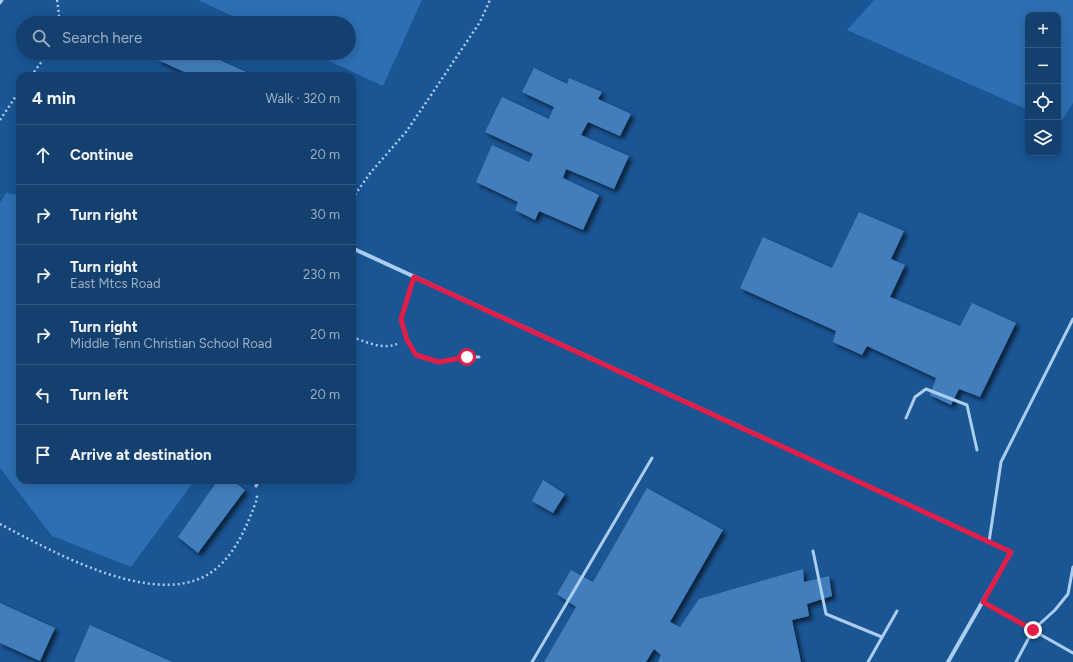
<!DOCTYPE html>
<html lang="en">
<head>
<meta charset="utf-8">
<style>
  :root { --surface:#14406f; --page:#214b77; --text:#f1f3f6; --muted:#9dafc3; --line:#335982 }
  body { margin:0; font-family:Figtree,sans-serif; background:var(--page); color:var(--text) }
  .controls { position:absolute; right:12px; top:12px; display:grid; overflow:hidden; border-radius:8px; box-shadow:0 2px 10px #0003 }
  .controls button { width:36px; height:36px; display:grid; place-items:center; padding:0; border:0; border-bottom:1px solid var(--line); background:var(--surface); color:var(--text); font:20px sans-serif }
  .stop { position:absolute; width:12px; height:12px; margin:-9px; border:3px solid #e11d48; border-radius:50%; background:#fff }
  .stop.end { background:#e11d48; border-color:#fff; box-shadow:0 1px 4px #0008 }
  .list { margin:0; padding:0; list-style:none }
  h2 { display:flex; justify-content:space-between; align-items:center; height:52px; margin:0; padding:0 16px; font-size:17px }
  h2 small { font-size:13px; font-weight:400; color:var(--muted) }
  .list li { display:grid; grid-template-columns:26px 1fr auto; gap:12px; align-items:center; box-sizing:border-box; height:60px; padding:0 16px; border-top:1px solid var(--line) }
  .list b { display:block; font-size:15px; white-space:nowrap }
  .list p { margin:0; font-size:13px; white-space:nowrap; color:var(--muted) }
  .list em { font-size:13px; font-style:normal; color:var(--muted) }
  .icon { flex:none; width:22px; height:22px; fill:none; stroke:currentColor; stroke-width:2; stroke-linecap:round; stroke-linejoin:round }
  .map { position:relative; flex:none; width:1073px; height:662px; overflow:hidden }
  .search { position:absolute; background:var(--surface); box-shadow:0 2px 10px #0003; left:16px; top:16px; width:340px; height:44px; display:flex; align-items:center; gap:10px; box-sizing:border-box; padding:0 14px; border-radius:22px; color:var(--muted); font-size:15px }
  .panel { position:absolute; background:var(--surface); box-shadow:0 2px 10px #0003; left:16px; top:72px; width:340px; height:412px; border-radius:12px }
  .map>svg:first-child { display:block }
  .green { fill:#2d6fb2 }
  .building { fill:#437ebb; filter:url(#shadow) }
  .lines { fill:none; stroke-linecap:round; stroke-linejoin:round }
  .path { stroke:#abcdf0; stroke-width:2.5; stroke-dasharray:2 3; stroke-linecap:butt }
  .lane { stroke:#abcdf0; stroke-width:3 }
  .street { stroke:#abcdf0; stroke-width:4 }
  .route { stroke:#e11d48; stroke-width:5 }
</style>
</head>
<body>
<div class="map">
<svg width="1073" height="662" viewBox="0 0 1073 662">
  <defs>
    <filter id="shadow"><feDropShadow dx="3.5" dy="3.5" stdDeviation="2" flood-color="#0009"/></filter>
  </defs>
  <rect width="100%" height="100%" fill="#1a5594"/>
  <g class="green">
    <polygon points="198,0 422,0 383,86 312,53 349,53 349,23 247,23"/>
    <polygon points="874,0 1073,0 1073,103 1063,119 1058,118 1058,15 1028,15 1028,110 847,30"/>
    <polygon points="6,193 20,195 20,480 195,480 131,567 52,536 0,468 0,203"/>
  </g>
  <g class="building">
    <polygon points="161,53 204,53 255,76 193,76 158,60"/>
    <polygon points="534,68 567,84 569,78 602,92 598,99 631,114 620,136 588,122 581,135 629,156 614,189 566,169 563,178 599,195 583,230 539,211 535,220 515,210 518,202 476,182 492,145 529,162 533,154 485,132 502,97 549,119 554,107 522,92"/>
    <polygon points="859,212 904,231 891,259 905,265 890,297 960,326 972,303 1016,323 980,397 959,389 951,405 930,395 936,378 867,346 862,355 833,342 836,331 740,288 763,237 832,268"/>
    <polygon points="218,480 232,480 245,490 198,553 178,537"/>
    <polygon points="543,480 565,494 553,513 532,501"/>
    <polygon points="647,488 723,530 670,622 680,627 699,599 803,569 804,582 829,576 832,596 807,604 809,616 792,620 801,662 658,662 661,655 654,649 646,662 544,662 576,607 557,594 571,570 593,582"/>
    <polygon points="0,603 55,628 40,661 0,643"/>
    <polygon points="90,625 172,662 74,662"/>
  </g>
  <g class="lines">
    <g class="path">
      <polyline points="57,0 59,14 59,23"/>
      <polyline points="31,76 48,53"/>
      <polyline points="0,120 20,90"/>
      <polyline points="352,199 371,172 406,132 425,104 480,22 490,0"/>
      <path d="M352,337C367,342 382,350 397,344"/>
      <path d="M0,524C52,551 164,616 218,567C238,549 248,523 257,499V495"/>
    </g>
    <g class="lane">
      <polyline points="0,3 2,0"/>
      <polyline points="414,277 401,319 407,340 416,355 439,362 467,357 479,357"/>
      <polyline points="906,418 915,397 926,389 967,405 977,450"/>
      <polyline points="256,486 259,480"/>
      <polyline points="989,542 1001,462 1073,319"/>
      <polyline points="813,551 826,614 882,637"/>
      <polyline points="983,602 1073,653"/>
      <polyline points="532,662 652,458"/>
      <polyline points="868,662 897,611"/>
      <polyline points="1016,662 1033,630 1055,610 1068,594 1073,567"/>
    </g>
    <polyline class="street" points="352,248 1011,552 948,662"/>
  </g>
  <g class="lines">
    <polyline class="route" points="467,357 439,362 416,355 407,340 401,319 414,277 1011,552 983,602 1033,630"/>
  </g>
</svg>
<div class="controls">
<button>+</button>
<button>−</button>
<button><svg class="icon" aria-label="locate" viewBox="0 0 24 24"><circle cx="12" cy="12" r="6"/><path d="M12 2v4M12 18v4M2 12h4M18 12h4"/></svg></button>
<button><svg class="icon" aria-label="layers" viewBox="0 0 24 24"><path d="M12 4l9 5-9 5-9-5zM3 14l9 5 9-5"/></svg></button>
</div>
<div class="stop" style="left:467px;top:357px"></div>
<div class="stop end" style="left:1033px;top:630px"></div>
<div class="search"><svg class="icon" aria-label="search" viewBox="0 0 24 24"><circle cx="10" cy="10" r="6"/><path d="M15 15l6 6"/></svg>Search here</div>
<section class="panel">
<h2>4 min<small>Walk · 320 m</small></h2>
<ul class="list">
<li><svg class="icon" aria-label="ahead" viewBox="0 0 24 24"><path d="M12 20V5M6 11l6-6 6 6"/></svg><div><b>Continue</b></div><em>20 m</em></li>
<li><svg class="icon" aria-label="right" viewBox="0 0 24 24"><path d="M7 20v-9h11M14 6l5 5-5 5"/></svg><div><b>Turn right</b></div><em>30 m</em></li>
<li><svg class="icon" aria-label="right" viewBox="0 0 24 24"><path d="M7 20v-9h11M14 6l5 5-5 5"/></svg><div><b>Turn right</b><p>East Mtcs Road</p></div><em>230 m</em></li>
<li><svg class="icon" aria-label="right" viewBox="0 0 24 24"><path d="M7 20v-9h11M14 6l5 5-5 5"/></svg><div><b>Turn right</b><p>Middle Tenn Christian School Road</p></div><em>20 m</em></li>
<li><svg class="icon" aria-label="left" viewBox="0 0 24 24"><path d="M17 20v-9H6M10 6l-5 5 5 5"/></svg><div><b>Turn left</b></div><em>20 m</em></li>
<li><svg class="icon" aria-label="arrive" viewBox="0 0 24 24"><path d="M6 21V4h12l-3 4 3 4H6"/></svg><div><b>Arrive at destination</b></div></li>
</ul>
</section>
</div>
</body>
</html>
